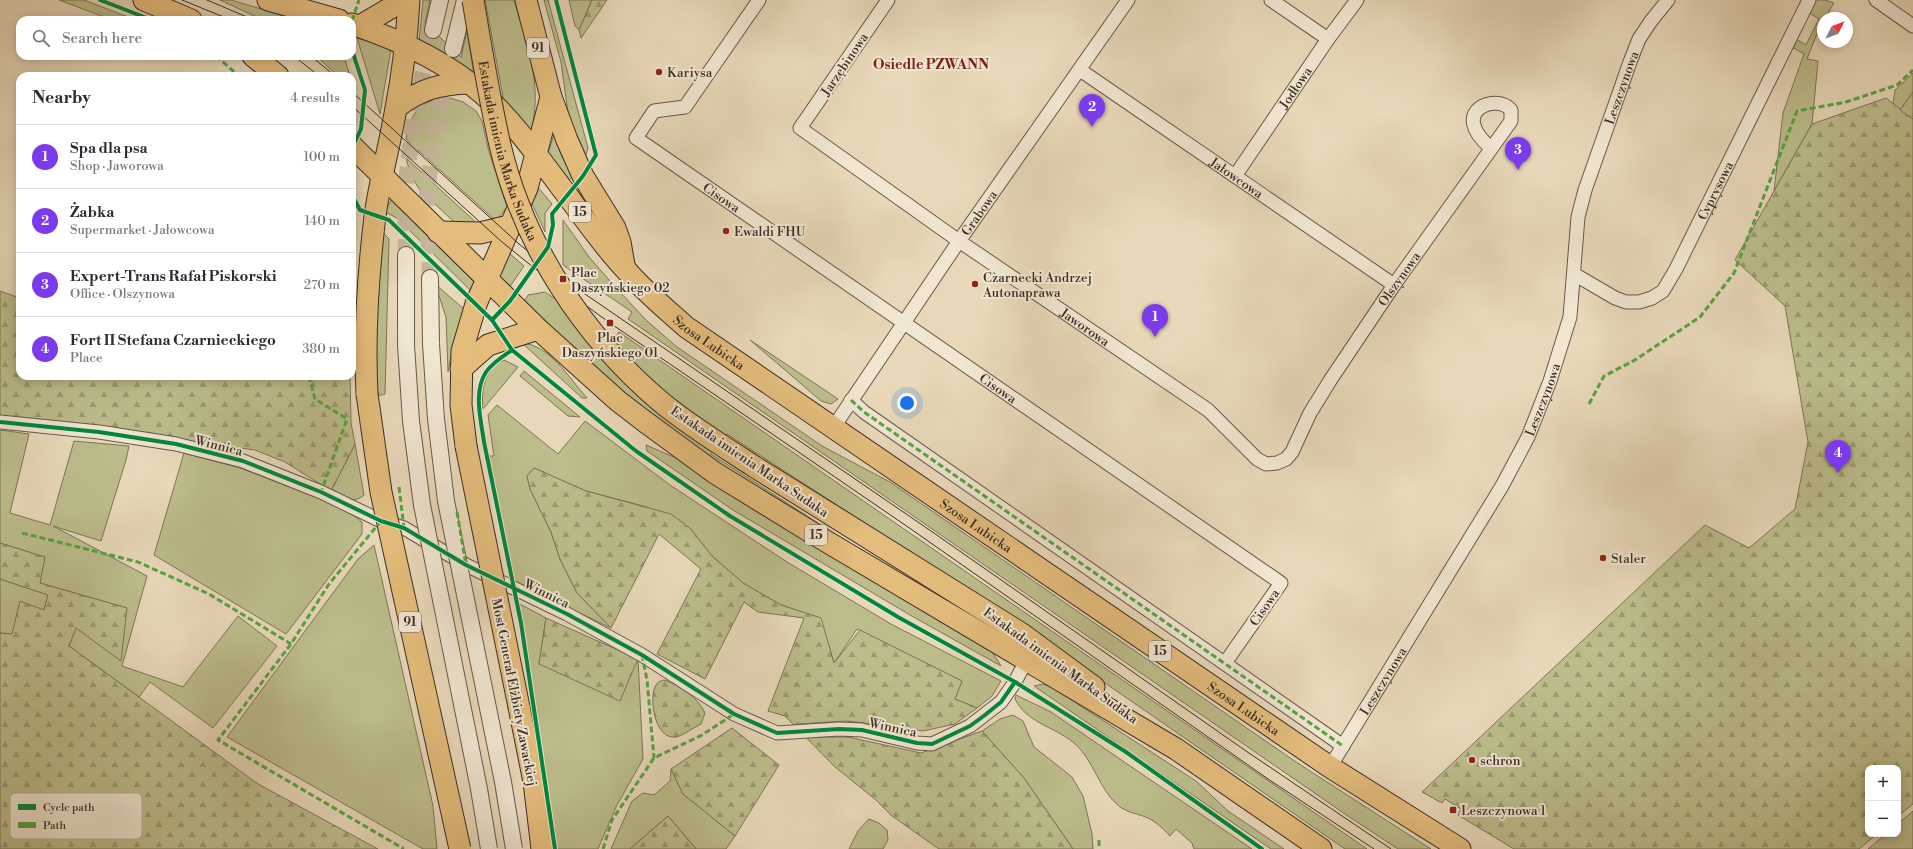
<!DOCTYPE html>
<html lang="en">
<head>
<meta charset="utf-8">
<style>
  :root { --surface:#fff; --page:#f2f2f3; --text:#2b2b33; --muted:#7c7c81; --line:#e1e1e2; --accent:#7c3aed }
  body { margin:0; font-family:"Libre Bodoni",serif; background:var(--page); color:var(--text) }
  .controls { position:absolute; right:12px; bottom:12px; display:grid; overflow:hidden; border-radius:8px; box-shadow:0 2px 10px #0003 }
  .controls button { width:36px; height:36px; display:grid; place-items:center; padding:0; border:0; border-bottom:1px solid var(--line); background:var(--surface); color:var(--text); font:20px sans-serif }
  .compass { position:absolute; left:1817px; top:12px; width:36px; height:36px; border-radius:50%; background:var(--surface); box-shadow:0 2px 10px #0003; rotate:48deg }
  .you { position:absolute; left:907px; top:403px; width:14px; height:14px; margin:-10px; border:3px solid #fff; border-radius:50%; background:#1a73e8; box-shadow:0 0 0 6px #1a73e833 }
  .badge { display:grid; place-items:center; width:26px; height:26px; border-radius:50%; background:var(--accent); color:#fff; font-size:13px; font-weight:700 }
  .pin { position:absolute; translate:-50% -33px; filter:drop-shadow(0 1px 2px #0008) }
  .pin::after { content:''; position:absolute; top:21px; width:14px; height:12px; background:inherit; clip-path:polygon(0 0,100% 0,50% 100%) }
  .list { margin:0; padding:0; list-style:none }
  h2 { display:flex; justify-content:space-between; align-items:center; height:52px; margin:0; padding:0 16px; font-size:17px }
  h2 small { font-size:13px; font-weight:400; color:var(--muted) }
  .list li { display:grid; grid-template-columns:26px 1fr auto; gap:12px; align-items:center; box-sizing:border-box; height:64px; padding:0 16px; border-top:1px solid var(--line) }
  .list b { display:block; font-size:15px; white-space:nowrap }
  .list p { margin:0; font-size:13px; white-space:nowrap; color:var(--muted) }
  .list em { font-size:13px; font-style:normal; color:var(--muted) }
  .icon { flex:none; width:22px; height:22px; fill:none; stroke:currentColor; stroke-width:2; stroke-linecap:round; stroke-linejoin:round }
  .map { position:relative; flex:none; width:1913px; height:849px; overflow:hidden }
  .search { position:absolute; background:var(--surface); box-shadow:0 2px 10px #0003; left:16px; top:16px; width:340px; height:44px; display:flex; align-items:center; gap:10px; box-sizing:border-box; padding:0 14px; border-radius:12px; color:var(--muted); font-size:15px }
  .panel { position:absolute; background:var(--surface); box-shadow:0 2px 10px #0003; left:16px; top:72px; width:340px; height:308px; border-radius:12px }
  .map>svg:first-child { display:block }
  .grass { fill:#bcbd8b; stroke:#7c7558 }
  .forest { fill:url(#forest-firs); stroke:#7c7558 }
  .park { fill:url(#park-tufts); stroke:#7c7558 }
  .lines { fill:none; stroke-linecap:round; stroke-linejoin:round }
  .tertiary-tunnel { stroke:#c6b69b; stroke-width:16; stroke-dasharray:16 8; stroke-linecap:butt }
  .minor-casing { stroke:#67584a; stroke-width:15 }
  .tertiary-casing { stroke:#67584a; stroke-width:18 }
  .primary-casing { stroke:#3c2d25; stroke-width:23 }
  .minor { stroke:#f0e6d2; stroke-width:13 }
  .tertiary { stroke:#f0e6d2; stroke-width:16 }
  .primary { stroke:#e4bc7c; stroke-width:21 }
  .tram { stroke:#3c2d25; stroke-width:1 }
  .tertiary-bridge-casing { stroke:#67584a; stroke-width:18; stroke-linecap:butt }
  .primary-bridge-casing { stroke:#3c2d25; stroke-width:23; stroke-linecap:butt }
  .tertiary-bridge { stroke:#f0e6d2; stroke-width:16 }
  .primary-bridge { stroke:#e4bc7c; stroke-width:21 }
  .quiet { stroke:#54a442; stroke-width:3; stroke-dasharray:6 3; stroke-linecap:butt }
  .cycleway-casing { stroke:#f0e6d2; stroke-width:6 }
  .cycleway { stroke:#00873e; stroke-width:4 }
  .poi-dot { fill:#8f2418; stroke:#f0e6d2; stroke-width:1.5 }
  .labels { text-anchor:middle; stroke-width:4; stroke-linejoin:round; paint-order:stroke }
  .shield { fill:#f0e6d2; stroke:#726459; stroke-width:1 }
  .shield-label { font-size:12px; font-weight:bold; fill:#3c2d25 }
  .street-label { font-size:13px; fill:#3c2d25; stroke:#f0e6d2 }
  .poi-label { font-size:13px; fill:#3c2d25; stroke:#f0e6d2; text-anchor:start }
  .neighbourhood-label { font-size:14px; font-weight:bold; fill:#7a1f14; stroke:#f0e6d2 }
  .key { fill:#f0e6d2; stroke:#baae9e; stroke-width:1 }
  .key-label { font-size:11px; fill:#3c2d25 }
</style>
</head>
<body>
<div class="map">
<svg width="1913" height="849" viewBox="0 0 1913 849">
  <defs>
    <pattern id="forest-firs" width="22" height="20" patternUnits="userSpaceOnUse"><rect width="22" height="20" fill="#bcbd8b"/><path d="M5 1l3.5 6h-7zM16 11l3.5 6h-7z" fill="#9a9a71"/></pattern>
    <pattern id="park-tufts" width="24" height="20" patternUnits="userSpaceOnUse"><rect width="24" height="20" fill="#bcbd8b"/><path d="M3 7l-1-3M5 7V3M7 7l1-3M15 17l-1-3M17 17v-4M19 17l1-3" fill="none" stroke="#9a9a71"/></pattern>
  </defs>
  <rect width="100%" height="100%" fill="#e8d8b9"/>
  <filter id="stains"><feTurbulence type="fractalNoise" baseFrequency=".005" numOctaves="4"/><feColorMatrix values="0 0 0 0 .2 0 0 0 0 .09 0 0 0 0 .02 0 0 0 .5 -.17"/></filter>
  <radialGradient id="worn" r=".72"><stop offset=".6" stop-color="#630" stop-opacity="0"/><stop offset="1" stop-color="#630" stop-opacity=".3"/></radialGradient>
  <g class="grass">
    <polygon points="59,0 84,0 136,20 112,20"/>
    <polygon points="220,0 231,0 298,20 263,20"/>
    <polygon points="423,0 430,0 425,23 461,57 467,31 474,75 419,42"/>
    <path d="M485,0H514C527,47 543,82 531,132L504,102Z"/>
    <polygon points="544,0 548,0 588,148 585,158 569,120 561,62"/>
    <polygon points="569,0 592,0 579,30 575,26"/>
    <polygon points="1815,0 1825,0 1834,3 1825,18 1823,18 1807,59 1818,61 1812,124 1774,191 1783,113 1804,54 1792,47 1796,39 1806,45 1819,19 1809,13"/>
    <polygon points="357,38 391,49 380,114"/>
    <polygon points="316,56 344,56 350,76 338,76"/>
    <polygon points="1913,73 1913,92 1900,110 1893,104 1895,90"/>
    <path d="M450,98L463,102L476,111L482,121L489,152L507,207L496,221L406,139C411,111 421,99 450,98Z"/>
    <polygon points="554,135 562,157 573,176 568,181 548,153"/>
    <polygon points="406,158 481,227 460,225 453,221 419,189 410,173"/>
    <polygon points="536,185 552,204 545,213 545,232 530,199"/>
    <polygon points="391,200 476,284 472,292 397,218 385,212"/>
    <polygon points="563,220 589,257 618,290 647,321 677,347 822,446 890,482 1296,762 1431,849 1398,849 1345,814 628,319 632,312 563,265"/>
    <polygon points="382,232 389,239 385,394 377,396 375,314"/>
    <polygon points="509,253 524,266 509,288 498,277"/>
    <polygon points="435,284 465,310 454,340 448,372 446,317"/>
    <polygon points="545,292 614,339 619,332 1367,849 1345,849 1004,613 727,434 711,454 860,550 700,452 647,411 601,373 524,302 528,295"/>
    <polygon points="750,340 838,399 831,404 821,401"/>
    <path d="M522,343C550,345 569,378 587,398H582Z"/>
    <path d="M504,360L518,367L483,409C481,391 484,368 504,360Z"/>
    <polygon points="524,371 580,417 568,416 520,376"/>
    <polygon points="497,405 558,454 585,421 670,485 787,562 891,624 1001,681 992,696 977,708 955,699 962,681 857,629 834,663 820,618 781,605 743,583 712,556 690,528 647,507 586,491 534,468 527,476 530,489 551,532 560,559 577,593 611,628 515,582 489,456 494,456 488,415"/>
    <polygon points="0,430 29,434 10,513 50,525 74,441 129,446 126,460 101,541 53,526 147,576 122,666 183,687 238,616 277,646 213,728 150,682 139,697 69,646 76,628 127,608 40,583 44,557 0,543"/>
    <path d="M355,444L364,495C354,505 341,496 331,491Z"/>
    <polygon points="646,445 676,458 741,502 991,650 1001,666 910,615 733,510 647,451"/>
    <polygon points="184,453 240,468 285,485 344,508 362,522 362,534 286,634 154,555"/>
    <polygon points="374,545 433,806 437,849 423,849 227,737 358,559"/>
    <polygon points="0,579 48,595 44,610 11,634 0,633"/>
    <polygon points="518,603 546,618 539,664 638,659 643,759 616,807 598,849 557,849"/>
    <polygon points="1043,684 1053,688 1196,781 1228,811 1284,849 1271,849 1034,686"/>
    <path d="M1016,695L1051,712L1252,849H1194L1192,843L1176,829L1170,836C1164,829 1156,822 1148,818C1139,814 1129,813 1120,807C1099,791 1094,759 1073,742C1054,727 1026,722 1015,699Z"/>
    <polygon points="1013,715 1023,721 1034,747 1072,777 1083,796 1092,834 1093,849 1073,849 1024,778 982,731 1000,719"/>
    <polygon points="671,769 683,794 735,836 726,849 696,849 668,816 630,849 611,849 632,801 643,793 654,795 670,781"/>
    <polygon points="1913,811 1913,849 1868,849 1886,834 1898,834 1898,824"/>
    <polygon points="869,819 879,823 887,830 888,840 883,849 849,849 858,831"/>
  </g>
  <g class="forest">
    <polygon points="592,0 607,0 581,38 579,30"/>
    <polygon points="1886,98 1913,119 1913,804 1898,816 1898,768 1868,768 1868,834 1877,834 1859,849 1514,849 1458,815 1461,809 1445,799 1442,803 1422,792 1705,525 1749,548 1795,509 1808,442 1785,306 1735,260 1812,124"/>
    <polygon points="0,291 20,298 20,376 350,376 351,423 355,444 331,491 285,462 255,450 0,416"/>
    <polygon points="534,468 586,491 671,514 690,528 712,556 743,583 781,605 821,618 834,663 860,630 962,681 955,699 977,708 955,724 923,731 847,721 798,724 813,737 848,737 921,753 982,731 1024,778 1073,849 939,849 892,816 876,800 835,767 785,716 768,711 804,618 758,612 744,602 705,679 657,654 701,569 659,534 611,628 577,593 560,559 551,532 530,489 527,476"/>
    <polygon points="0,543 45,557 40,583 127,608 121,661 76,628 69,646 258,784 378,849 0,849 0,633 12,634 20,601 44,610 48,595 0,579"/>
    <polygon points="546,618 638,659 620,701 539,664"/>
    <path d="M664,680C679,684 699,699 705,713L701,724C693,728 684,735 676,737C655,740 649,700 655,687C657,682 660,681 664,680Z"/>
    <polygon points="732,728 779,765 735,836 683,794 671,769"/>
    <polygon points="668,816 696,849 630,849"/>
  </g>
  <polygon class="park" points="1913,92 1913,119 1900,110"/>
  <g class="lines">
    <g class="tertiary-tunnel">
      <polyline points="406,255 405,191 415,107 433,30"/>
      <polyline points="430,278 427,193 438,112 447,76"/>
    </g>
    <g class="minor-casing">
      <g id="minor">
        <path id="s1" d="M759,0L685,107L654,111L636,138L1281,583L1225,663"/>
        <path id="s2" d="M888,0L800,128L959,241L1208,410L1257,459L1266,464L1277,463L1286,459L1292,452L1310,413L1331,379L1394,285L1511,121V110C1497,92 1447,111 1491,148"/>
        <polyline points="1271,0 1328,39"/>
        <polyline points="1876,0 1913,26"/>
        <path id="s3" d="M1080,70L1394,285"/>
        <path id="s4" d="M1235,176L1328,39L1357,0"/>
        <path id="s5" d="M1574,274L1615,298L1626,302H1639L1652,298L1663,291L1676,269L1809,0"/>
        <polyline points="851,400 864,412 1343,746"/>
        <polyline points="0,422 99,432 176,444 243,461 321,492 381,521 404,528 466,565 567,614 642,655 734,714 777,733 839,729 862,730 917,743 932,744 970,726 1001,702 1015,682 1026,661"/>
        <path id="s6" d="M833,428L959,241L1128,0"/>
        <path id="s7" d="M1330,767L1502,486L1528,437L1550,381L1570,317L1578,217L1585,190L1630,62L1639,39L1651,21L1668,0"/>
      </g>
    </g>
    <g class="tertiary-casing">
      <g id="tertiary">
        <polyline points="433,30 440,0"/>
        <polyline points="453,49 465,0"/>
        <polyline points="406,255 406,345 411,421 422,505"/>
        <polyline points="430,278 431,344 436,419 446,501"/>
      </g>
    </g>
    <g class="primary-casing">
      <g id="primary">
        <polyline points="144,0 191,20"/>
        <polyline points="268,0 339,20"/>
        <polyline points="526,0 551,97 567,140 583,176 615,228 620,242 624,265"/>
        <path id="s8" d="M352,24C400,40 446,61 484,95C516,124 541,161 567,195C586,221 605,248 627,271C645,292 666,309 686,327L1330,767L1460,849"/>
        <polyline points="360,26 404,0"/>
        <polyline points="253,56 278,76"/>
        <path d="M397,107C421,89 439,84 469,83"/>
        <polyline points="352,146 538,329 618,401 644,421 715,473 814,534 1176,749 1321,849"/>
        <polyline points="438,232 480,233 509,226"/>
        <polyline points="461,369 488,345 538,329"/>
        <path d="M367,394C364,334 368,275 375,216C380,179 390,144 396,108C403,73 407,36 409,0"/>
        <polyline points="466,446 461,405 462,351 476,304 527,188 551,97"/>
        <polyline points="755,467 1022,634 1094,687"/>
        <polyline points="519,707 534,782 542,849"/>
      </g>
    </g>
    <use href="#minor" class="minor"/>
    <use href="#tertiary" class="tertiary"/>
    <use href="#primary" class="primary"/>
    <g class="tram">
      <polyline points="182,0 231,20"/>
      <polyline points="207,0 254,20"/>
      <polyline points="294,56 319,76"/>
      <polyline points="311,56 335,76"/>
      <polyline points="352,92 519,244 563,279 931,531 1246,751 1391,849"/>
      <polyline points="352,106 502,242 533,267 610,323 908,527 1268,779 1374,849"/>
    </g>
    <g class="tertiary-bridge-casing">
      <g id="tertiary-bridge">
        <polyline points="446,501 503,782 514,849"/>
        <polyline points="422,505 479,789 489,849"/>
      </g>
    </g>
    <g class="primary-bridge-casing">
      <g id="primary-bridge">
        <path id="s9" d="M473,0C481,48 489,97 500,145C524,246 583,336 661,402C690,426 723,446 755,467"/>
        <polyline points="367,394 381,492 460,849"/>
        <polyline points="466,446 519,707"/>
      </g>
    </g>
    <use href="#tertiary-bridge" class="tertiary-bridge"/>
    <use href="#primary-bridge" class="primary-bridge"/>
    <g class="quiet">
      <polyline points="352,21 359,0"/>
      <polyline points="216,56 239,76"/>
      <polyline points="309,376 315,399 347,419 321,492"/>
      <polyline points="851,400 864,412 1343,746"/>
      <polyline points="1589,404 1604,376 1635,360 1700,317 1734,273 1797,111 1846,102 1897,85 1913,70"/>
      <polyline points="399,487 404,528"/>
      <polyline points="457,512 466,565"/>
      <polyline points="381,521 329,584 291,644 218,740 404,849"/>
      <polyline points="22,533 138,562 209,594 291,644"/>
      <polyline points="642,655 647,680 654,758"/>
      <polyline points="1099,840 1099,849"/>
      <polyline points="603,849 612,820 654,758 702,735 734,714"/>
    </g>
    <g class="cycleway-casing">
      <g id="cycleway">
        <polyline points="100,0 152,20"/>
        <polyline points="352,50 365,90 361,129 352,148"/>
        <polyline points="352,195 360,210 389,220 492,320 512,350 636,451 730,516 898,617 1015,682 1126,752 1262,849"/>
        <polyline points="492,320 510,301 548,247 553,225 552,214 583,176 596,155 556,0"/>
        <path d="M512,350C503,356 492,363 486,372C473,392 481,420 484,442L521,623L555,849"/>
        <polyline points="0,422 99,432 176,444 243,461 321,492 381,521 404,528 466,565 567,614 642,655 734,714 777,733 839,729 862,730 917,743 932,744 970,726 985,715 1001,702 1015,682"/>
      </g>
    </g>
    <use href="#cycleway" class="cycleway"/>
  </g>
  <g class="poi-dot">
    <circle cx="659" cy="72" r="4"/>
    <circle cx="726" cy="231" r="4"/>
    <rect x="559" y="275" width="8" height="8" rx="2"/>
    <circle cx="975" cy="284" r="4"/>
    <rect x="606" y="319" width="8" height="8" rx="2"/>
    <circle cx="1603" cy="558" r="4"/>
    <circle cx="1472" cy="760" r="4"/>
    <rect x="1449" y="806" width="8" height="8" rx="2"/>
  </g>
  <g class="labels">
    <g class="shield">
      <rect x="527" y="38" width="22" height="20" rx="3"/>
      <rect x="569" y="202" width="22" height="20" rx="3"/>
      <rect x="805" y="525" width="22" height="20" rx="3"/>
      <rect x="399" y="612" width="22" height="20" rx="3"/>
      <rect x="1149" y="641" width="22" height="20" rx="3"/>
    </g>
    <g class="shield-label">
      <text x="538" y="52">91</text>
      <text x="580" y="216">15</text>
      <text x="816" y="539">15</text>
      <text x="410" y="626">91</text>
      <text x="1160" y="655">15</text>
    </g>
    <g class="street-label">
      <text transform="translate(844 64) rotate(-56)" y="5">Jarzębinowa</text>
      <text dy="5" stroke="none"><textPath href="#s4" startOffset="107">Jodłowa</textPath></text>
      <text dy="5" stroke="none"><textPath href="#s7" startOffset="749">Leszczynowa</textPath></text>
      <text dy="5" stroke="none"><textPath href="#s9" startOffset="155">Estakada imienia Marka Sudaka</textPath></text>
      <text dy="5" stroke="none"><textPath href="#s3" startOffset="190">Jałowcowa</textPath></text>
      <text dy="5" stroke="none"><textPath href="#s5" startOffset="212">Cyprysowa</textPath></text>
      <text dy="5" stroke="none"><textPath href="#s1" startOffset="298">Cisowa</textPath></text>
      <text dy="5" stroke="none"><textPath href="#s6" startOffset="260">Grabowa</textPath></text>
      <text dy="5" stroke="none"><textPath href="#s2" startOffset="965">Olszynowa</textPath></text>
      <text dy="5" stroke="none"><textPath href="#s2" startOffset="503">Jaworowa</textPath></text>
      <text dy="5" stroke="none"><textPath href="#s8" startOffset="487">Szosa Lubicka</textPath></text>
      <text dy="5" stroke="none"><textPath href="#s1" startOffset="634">Cisowa</textPath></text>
      <text dy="5" stroke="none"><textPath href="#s7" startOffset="425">Leszczynowa</textPath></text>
      <text transform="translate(219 445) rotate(14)" y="5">Winnica</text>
      <text transform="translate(750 461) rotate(34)" y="5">Estakada imienia Marka Sudaka</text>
      <text dy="5" stroke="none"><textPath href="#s8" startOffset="811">Szosa Lubicka</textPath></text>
      <text transform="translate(547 593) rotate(26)" y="5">Winnica</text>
      <text transform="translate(1264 607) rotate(-55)" y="5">Cisowa</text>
      <text transform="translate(1061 665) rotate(36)" y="5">Estakada imienia Marka Sudaka</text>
      <text dy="5" stroke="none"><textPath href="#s7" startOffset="101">Leszczynowa</textPath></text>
      <text transform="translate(515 692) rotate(79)" y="5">Most Generał Elżbiety Zawackiej</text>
      <text dy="5" stroke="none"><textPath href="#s8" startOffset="1135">Szosa Lubicka</textPath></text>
      <text transform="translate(893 727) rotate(12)" y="5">Winnica</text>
    </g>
    <g class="poi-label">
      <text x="667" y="77">Kariysa</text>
      <text x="734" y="236">Ewaldi FHU</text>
      <text x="571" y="277">Plac<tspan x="571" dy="15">Daszyńskiego 02</tspan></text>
      <text x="983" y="282">Czarnecki Andrzej<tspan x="983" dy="15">Autonaprawa</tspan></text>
      <text x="610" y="342" text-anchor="middle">Plac<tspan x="610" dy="15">Daszyńskiego 01</tspan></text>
      <text x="1611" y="563">Staler</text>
      <text x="1480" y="765">schron</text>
      <text x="1461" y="815">Leszczynowa 1</text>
    </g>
    <g class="neighbourhood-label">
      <text x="931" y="69">Osiedle PZWANN</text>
    </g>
  </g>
  <rect x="10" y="793" width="132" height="46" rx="6" class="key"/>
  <rect x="18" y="804" width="18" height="6" fill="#00873e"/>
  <rect x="18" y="822" width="18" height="6" fill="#54a442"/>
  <g class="key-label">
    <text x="43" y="811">Cycle path</text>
    <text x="43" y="829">Path</text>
  </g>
  <rect width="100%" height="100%" filter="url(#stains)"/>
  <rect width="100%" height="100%" fill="url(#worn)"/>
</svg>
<div class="controls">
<button>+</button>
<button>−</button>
</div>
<svg class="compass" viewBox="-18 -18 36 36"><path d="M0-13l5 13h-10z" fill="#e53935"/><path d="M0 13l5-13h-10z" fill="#7c7c81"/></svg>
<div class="you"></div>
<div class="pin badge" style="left:1155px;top:337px">1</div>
<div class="pin badge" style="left:1092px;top:127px">2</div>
<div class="pin badge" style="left:1518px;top:170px">3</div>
<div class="pin badge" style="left:1838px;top:473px">4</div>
<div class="search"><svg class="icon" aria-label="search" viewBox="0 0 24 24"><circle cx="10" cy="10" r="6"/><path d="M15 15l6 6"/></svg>Search here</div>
<section class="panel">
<h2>Nearby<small>4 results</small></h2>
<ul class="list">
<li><span class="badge">1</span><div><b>Spa dla psa</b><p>Shop · Jaworowa</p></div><em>100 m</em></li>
<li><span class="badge">2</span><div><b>Żabka</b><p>Supermarket · Jałowcowa</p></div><em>140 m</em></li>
<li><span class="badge">3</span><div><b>Expert-Trans Rafał Piskorski</b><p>Office · Olszynowa</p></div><em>270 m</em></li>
<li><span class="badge">4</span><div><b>Fort II Stefana Czarnieckiego</b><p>Place</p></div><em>380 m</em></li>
</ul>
</section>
</div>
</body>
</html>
